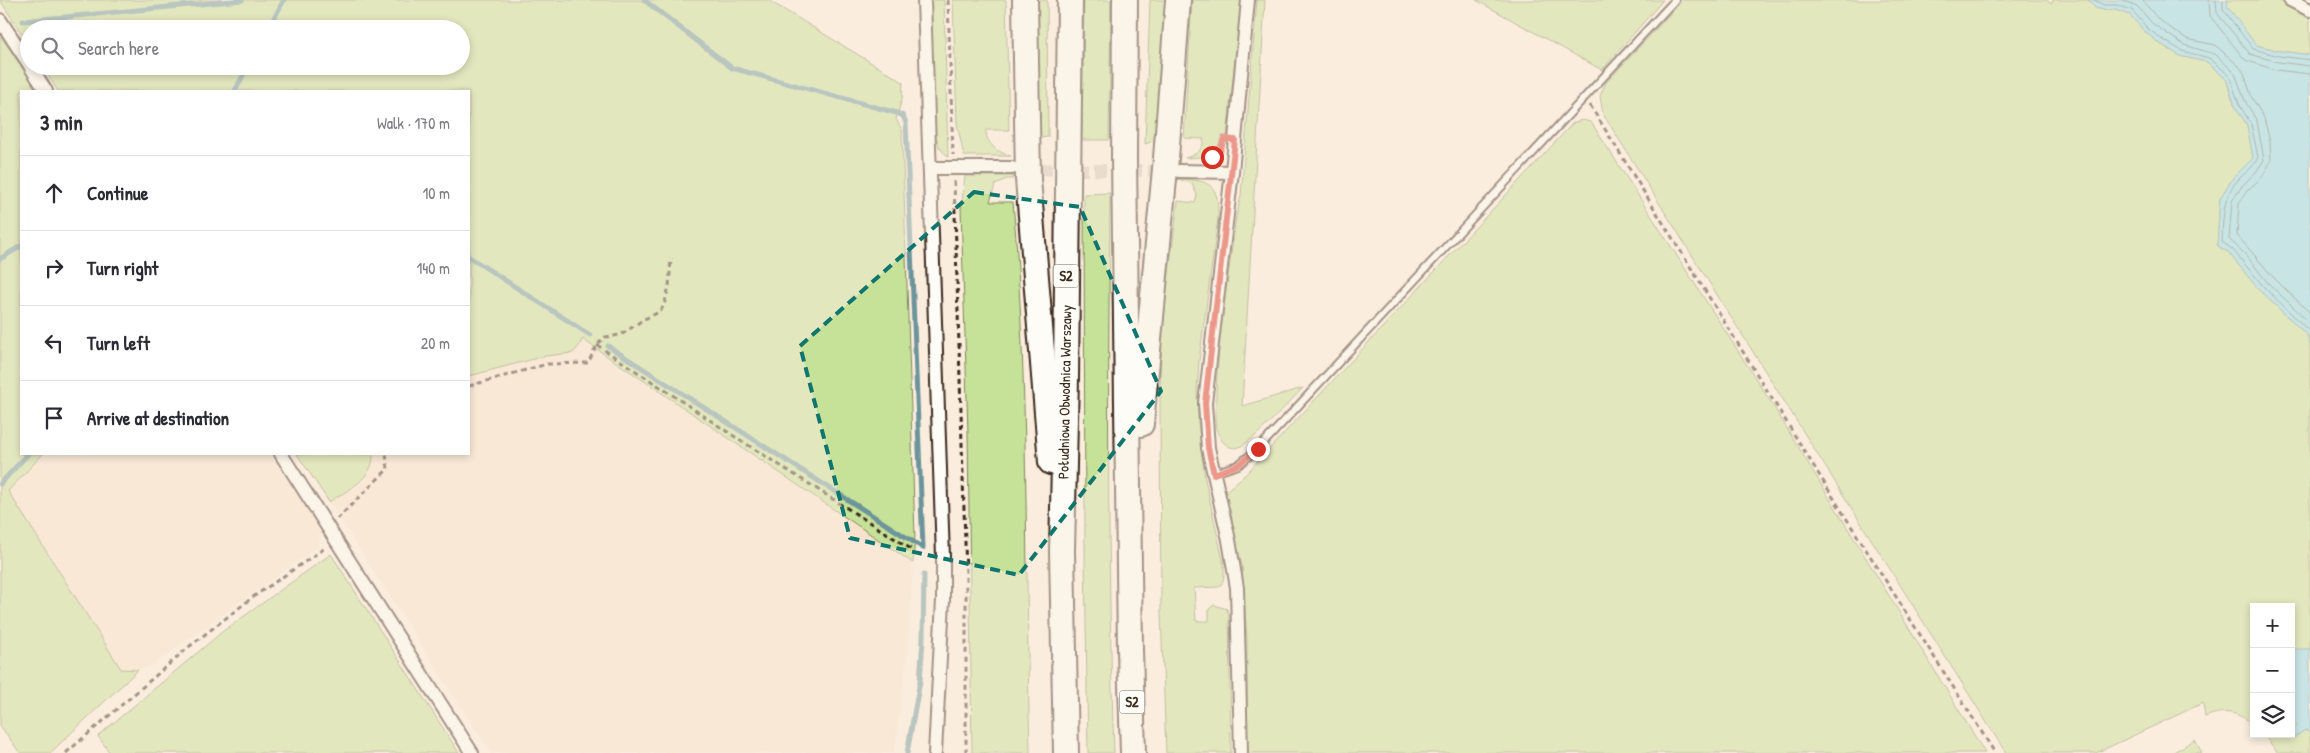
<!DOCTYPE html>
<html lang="en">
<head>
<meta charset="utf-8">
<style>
  :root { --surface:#fff; --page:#f7f7f7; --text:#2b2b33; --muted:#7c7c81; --line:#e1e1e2 }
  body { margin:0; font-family:"Patrick Hand",sans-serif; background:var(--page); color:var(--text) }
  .controls { position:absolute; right:15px; bottom:15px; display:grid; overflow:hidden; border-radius:0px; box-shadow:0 2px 8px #0003 }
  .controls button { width:45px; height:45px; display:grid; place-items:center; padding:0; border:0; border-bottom:1px solid var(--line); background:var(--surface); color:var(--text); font:25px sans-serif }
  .stop { position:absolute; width:15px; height:15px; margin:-11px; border:4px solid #d93025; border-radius:50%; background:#fff }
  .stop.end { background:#d93025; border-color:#fff; box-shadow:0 1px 5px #0008 }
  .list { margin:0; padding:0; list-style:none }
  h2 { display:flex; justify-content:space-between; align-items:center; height:65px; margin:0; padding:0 20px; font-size:21px }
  h2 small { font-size:16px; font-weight:400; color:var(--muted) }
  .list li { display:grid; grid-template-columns:32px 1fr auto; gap:15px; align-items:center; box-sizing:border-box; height:75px; padding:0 20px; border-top:1px solid var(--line) }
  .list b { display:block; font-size:19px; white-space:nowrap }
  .list em { font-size:16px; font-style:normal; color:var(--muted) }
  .icon { flex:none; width:28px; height:28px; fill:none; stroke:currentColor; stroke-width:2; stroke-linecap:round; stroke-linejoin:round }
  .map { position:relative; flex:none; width:2310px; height:753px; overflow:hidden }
  .search { position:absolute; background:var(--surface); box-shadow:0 2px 8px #0003; left:20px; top:20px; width:450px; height:55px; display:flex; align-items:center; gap:12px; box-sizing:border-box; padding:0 18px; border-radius:28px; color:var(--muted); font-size:19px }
  .panel { position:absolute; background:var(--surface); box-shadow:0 2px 8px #0003; left:20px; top:90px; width:450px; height:365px; border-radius:0px }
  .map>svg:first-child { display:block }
  .built { fill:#f8e2cc }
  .green { fill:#c6e198; stroke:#80865b }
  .water { fill:#8ddaed; stroke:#6c949a }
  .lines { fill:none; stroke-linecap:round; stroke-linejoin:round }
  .shore { stroke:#5c7071; stroke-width:1 }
  .stream { stroke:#6c949a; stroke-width:5 }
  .street-tunnel { stroke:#d4c6b8; stroke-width:12; stroke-dasharray:12 6; stroke-linecap:butt }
  .lane-casing { stroke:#3b2a1e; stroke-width:10 }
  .street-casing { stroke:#3b2a1e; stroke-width:16 }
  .highway-casing { stroke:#3b2a1e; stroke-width:28 }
  .path { stroke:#3b2a1e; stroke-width:3; stroke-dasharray:5 4; stroke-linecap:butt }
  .lane { stroke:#fdfcf7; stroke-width:6 }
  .street { stroke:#fdfcf7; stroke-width:12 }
  .highway { stroke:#fdfcf7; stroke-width:24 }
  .route { stroke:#d93025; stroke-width:6 }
  .marked { fill:none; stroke:#0f766e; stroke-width:4; stroke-dasharray:10 6; stroke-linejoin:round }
  .labels { text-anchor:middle; stroke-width:4; stroke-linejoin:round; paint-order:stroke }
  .shield { fill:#fdfcf7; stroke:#75695f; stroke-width:1 }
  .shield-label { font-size:14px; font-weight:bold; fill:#3b2a1e }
  .street-label { font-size:15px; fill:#3b2a1e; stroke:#fdfcf7 }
</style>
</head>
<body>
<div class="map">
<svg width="2310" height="753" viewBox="0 0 2310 753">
  <rect width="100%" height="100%" fill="#faedde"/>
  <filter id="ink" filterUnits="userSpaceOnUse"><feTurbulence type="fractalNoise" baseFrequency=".02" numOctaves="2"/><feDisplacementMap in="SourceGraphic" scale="10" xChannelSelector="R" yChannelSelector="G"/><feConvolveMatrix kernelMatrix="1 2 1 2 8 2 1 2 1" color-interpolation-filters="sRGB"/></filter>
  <g filter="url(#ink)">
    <g class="built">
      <polygon points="581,339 913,563 908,651 894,753 491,753 329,502 364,480 373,454 469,454 469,376 545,356 573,353"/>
      <polygon points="43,454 270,454 321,529 319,546 154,664 138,670 121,669 8,491"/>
    </g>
    <g class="green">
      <polygon points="0,0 768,0 903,82 902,99 896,119 902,130 915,536 913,563 582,339 580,345 573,353 545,356 469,376 469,91 58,91 42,66 461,66 461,29 29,29 29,45"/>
      <polygon points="931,0 944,0 948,157 939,147 935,132"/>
      <path d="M953,0H1006L1009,130H986C985,144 999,153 1011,156H964L957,123Z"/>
      <polygon points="1035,0 1047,0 1048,137 1039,138"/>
      <polygon points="1084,0 1111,0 1109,140 1082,140"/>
      <polygon points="1150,0 1165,0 1162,69 1156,140 1145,144"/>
      <path d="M1192,0H1241L1227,136H1222C1216,157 1206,157 1185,158C1196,155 1203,150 1204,139L1184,138Z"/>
      <path d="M1257,0H1265L1242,406L1303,388C1292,399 1249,447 1236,448C1224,448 1219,437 1216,428C1214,418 1216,405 1216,394C1218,335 1229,275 1236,217L1241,196Z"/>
      <polygon points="1476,0 1663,0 1602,70"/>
      <path d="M1683,0H2046L2052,4L2053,0H2088L2095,8L2104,10H2116L2130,15L2145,32L2159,43L2180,56L2207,62L2226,79L2235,106L2247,125L2253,158L2233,178L2220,198L2217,246L2228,252L2260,291L2307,335L2310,345V649L2291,650V607H2254V725C2239,712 2224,709 2205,717L2203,703L2096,753H2006L1603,114L1600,96L1605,84Z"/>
      <polygon points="2228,0 2278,0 2310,16 2310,55 2280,51 2256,45 2226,6"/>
      <polygon points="0,35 38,91 21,91 21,454 43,454 8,491 121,669 138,670 50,753 20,753 0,725"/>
      <polygon points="1582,120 1591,122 1772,404 1985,753 1247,753 1247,640 1242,566 1226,503 1226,491 1246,474 1573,123"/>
      <path d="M965,176H1013V179H1006L995,185L990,202H1013C1029,385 1025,569 1030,753H972L968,433L961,208Z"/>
      <path d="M1178,179C1211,180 1219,184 1218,218L1199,361L1197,391L1198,423L1205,479L1224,565C1224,574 1225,581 1219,587L1194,588L1196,621H1209V609L1214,605L1227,609L1229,616L1231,753H1166L1161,612L1160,401L1161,337L1178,201L1195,203L1197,195L1192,184Z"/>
      <path d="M1110,193C1108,380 1107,566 1114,753H1088L1085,556L1084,194Z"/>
      <path d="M297,454H373C374,479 347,490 329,502Z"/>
      <polygon points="331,554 459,753 110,753 98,736 222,632"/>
      <polygon points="2305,730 2310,731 2310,753 2278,753 2263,734 2291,734 2294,737"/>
      <polygon points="2195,740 2202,753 2172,753"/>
    </g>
    <g class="water">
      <polygon points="2088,0 2228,0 2227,6 2256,45 2280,51 2310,55 2310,345 2307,335 2260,291 2228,252 2217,246 2220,198 2233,178 2253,158 2247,125 2235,106 2226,79 2207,62 2180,56 2159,43 2145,32 2130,15 2116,10 2104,10 2095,8"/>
      <polygon points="2294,649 2310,649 2310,731 2305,730 2294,738 2291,731 2297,726 2291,719 2291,650"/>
    </g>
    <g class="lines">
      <g class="shore">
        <path d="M2094,0L2104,5H2117L2132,10L2148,29L2162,39L2182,51L2209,58L2229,75L2239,104L2251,124L2258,157C2254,168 2244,173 2237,181C2222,198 2223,221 2222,242L2232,249L2264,287L2310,332"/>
        <polyline points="2122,0 2137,6 2153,24 2184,45 2215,54 2235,73 2245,101 2257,121 2264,160 2256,172 2242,186 2232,201 2229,239 2246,255 2268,283 2310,323"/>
        <polyline points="2142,0 2158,19 2169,27 2187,39 2215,45 2239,66 2244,73 2252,98 2264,118 2270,142 2271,161 2262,177 2247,191 2239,203 2237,235 2274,278 2310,313"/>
        <polyline points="2209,0 2210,16 2245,60 2276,70 2310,74"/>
        <polyline points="2216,0 2217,13 2250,54 2278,62 2310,66"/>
        <polyline points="2223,0 2223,9 2253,49 2279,56 2310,60"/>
      </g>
      <g class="stream">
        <polyline points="23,21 242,0"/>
        <polyline points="268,29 284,0"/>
        <polyline points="235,91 248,66"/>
        <polyline points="469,257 590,335"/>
        <polyline points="0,259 21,246"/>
        <polyline points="608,346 923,548 906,123 903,116 897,113 732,68 644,0"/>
        <polyline points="0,484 28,454"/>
        <polyline points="907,753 920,681 923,639 924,575"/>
      </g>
      <polyline class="street-tunnel" points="1022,169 1170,171"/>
      <g class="lane-casing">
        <polyline id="lane" points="1214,473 1238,465 1258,449 1675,0"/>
      </g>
      <g class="street-casing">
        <g id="street">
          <polyline points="924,0 943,557 943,600 935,753"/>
          <polyline points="2290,0 2310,10"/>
          <polyline points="0,20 29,64"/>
          <polyline points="30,66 46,91"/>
          <polyline points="930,168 1012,168"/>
          <polyline points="1179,171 1232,172"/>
          <polyline points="281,454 472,753"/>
          <polyline points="1241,753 1237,588 1229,540 1208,448 1205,403 1232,172 1248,0"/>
        </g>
      </g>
      <g class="highway-casing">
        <g id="highway">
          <polyline points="1025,0 1028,179 1051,462"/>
          <polyline points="1125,0 1124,157 1130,650 1133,753"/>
          <polyline points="1141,424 1166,158 1178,0"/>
          <polyline points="1066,753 1062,551 1066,377 1070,0"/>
        </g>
      </g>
      <g class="path">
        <polyline points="948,0 953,155"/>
        <polyline points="1590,105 1841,510 1995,753"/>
        <polyline points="954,181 966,575 966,753"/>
        <polyline points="597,345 737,438 911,549"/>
        <polyline points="469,386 547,364 588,363 597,345 605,337 621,335 644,319 660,312 664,305 669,287 671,258"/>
        <polyline points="337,519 388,469 386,454"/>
        <polyline points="66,753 190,646 253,597 325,548"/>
      </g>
      <use href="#lane" class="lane"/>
      <use href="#street" class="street"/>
      <use href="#highway" class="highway"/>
    </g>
  </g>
  <g class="lines" filter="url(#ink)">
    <polyline class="route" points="1212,157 1220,151 1224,139 1235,140 1205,403 1208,448 1214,474 1238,465 1258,449"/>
  </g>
  <path d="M0 0H2310V753H0ZM974,192L1080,207L1161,391L1019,575L850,538L800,346Z" fill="#faedde" fill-opacity=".55" fill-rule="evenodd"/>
  <path class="marked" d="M974,192L1080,207L1161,391L1019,575L850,538L800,346Z"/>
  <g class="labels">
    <g class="shield">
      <rect x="1053.5" y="264.5" width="25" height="23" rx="4"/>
      <rect x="1119.5" y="690.5" width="25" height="23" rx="4"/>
    </g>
    <g class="shield-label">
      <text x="1066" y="281">S2</text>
      <text x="1132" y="707">S2</text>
    </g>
    <g class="street-label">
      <text transform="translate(1065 392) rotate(-89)" y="5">Południowa Obwodnica Warszawy</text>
    </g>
  </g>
</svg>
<div class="controls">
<button>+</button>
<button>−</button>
<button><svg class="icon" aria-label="layers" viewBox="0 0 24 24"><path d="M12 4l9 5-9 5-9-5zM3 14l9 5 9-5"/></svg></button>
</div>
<div class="stop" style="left:1212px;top:157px"></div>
<div class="stop end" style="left:1258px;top:449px"></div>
<div class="search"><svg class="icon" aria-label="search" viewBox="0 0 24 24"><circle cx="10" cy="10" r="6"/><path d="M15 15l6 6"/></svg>Search here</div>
<section class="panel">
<h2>3 min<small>Walk · 170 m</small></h2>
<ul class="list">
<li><svg class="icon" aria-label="ahead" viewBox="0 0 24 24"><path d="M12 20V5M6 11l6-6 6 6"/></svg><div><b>Continue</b></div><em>10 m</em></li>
<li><svg class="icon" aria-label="right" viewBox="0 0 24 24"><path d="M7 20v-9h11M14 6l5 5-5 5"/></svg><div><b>Turn right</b></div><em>140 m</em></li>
<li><svg class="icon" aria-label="left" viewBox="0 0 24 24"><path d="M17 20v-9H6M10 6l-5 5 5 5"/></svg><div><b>Turn left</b></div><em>20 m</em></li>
<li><svg class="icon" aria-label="arrive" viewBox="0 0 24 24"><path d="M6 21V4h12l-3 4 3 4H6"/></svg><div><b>Arrive at destination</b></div></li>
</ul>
</section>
</div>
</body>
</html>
